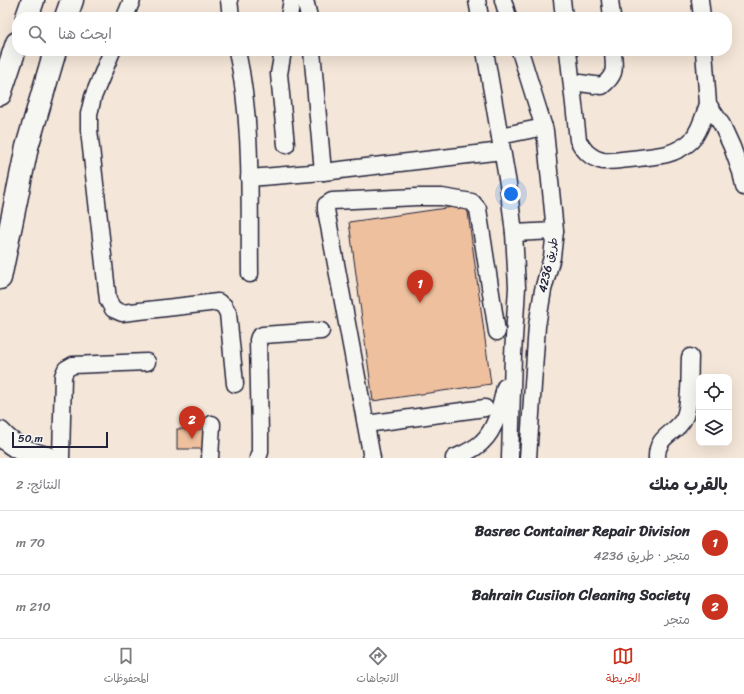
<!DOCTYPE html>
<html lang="ar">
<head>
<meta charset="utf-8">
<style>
  :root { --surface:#fff; --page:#f7f7f7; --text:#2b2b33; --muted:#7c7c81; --line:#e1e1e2; --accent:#c8321e }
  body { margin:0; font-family:Sriracha,"Playpen Sans Arabic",sans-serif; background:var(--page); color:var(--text); direction:rtl }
  .controls { position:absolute; right:12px; bottom:12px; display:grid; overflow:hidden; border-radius:8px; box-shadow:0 4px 16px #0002 }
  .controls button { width:36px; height:36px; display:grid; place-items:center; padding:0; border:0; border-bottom:1px solid var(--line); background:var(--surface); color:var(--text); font:20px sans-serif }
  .scale { position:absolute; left:12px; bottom:10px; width:96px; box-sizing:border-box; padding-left:4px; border:2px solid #22223b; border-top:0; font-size:11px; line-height:14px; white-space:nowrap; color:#22223b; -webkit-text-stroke:3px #f6f6f2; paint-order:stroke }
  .you { position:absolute; left:511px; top:194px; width:14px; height:14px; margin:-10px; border:3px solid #fff; border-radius:50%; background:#1a73e8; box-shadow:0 0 0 6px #1a73e833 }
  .badge { display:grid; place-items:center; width:26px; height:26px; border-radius:50%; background:var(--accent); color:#fff; font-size:13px; font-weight:700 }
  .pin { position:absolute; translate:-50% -33px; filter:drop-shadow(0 1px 2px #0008) }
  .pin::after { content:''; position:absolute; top:21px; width:14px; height:12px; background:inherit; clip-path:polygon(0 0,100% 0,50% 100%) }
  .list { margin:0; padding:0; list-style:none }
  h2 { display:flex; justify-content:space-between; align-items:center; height:52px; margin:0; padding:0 16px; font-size:17px }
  h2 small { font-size:13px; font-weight:400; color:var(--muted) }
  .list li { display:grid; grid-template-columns:26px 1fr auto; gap:12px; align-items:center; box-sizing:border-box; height:64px; padding:0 16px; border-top:1px solid var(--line) }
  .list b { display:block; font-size:15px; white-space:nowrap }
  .list p { margin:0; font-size:13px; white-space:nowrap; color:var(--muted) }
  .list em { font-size:13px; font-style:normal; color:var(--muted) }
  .icon { flex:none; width:22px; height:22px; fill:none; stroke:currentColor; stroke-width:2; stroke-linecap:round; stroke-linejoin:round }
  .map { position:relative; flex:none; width:744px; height:458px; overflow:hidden; direction:ltr }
  .search { position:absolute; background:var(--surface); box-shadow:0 4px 16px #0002; left:12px; right:12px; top:12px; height:44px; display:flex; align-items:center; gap:10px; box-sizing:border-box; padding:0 14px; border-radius:16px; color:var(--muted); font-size:15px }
  .sheet { height:180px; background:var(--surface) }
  nav { display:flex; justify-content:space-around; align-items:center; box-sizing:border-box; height:56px; border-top:1px solid var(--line); background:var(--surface); font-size:11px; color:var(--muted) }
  nav a { display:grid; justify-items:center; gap:2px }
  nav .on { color:var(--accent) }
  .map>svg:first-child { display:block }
  .building { fill:#eec09d; stroke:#22223b }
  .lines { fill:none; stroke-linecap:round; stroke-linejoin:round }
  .minor-casing { stroke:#22223b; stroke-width:19 }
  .highway-casing { stroke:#22223b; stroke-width:25 }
  .minor { stroke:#f6f6f2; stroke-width:16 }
  .highway { stroke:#f6f6f2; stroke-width:22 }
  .labels { text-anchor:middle; stroke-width:3; stroke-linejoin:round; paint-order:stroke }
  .street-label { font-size:12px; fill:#22223b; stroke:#f6f6f2 }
</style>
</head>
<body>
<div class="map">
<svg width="744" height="458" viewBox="0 0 744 458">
  <rect width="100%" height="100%" fill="#f4e6d8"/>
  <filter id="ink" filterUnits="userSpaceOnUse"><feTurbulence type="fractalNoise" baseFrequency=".025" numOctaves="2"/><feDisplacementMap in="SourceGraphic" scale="8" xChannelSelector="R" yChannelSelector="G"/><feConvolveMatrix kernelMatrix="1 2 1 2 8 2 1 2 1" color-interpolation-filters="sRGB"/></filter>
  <g filter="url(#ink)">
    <g class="building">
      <polygon points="467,205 491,384 373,401 349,222"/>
      <rect x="177" y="429" width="30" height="20"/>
    </g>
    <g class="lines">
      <g class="minor-casing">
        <g id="minor">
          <polyline points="229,0 231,17"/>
          <polyline points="305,0 309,17"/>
          <polyline points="477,0 480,17"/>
          <polyline points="503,0 508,17"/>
          <polyline points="562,0 564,17"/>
          <polyline points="610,0 612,17"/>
          <polyline points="700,0 702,17"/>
          <polyline points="125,17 132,0"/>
          <polyline points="289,17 292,0"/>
          <polyline points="112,51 93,97 89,114 89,130 108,300 113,309 122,313 218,302 224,306 228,313 235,384"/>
          <path d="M237,51C253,124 249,200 250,274"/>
          <polyline points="283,51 279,74 286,145"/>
          <polyline points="312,51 323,172"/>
          <polyline points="485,51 508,184 514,233 517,287 513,355 510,458"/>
          <polyline points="520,51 545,131 555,231 552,257 543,290 537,326 528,458"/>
          <path d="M568,51L578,140C584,151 590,158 603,161C609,162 659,156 667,154C675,152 686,146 691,141C700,131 704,116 708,104"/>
          <polyline points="704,51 708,104 722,125 732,147 741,172 744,187"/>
          <path d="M572,82L602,86C617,74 614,69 613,51"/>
          <polyline points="500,136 544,127"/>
          <polyline points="249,178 323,172 502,151"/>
          <polyline points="514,233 555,231"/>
          <polyline points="366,424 485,408"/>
          <polyline points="61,458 63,376 66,369 73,365 147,362"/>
          <polyline points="210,458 212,424"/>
          <polyline points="258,458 260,452 260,434 258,340 259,337 263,335 321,331"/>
          <polyline points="372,458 326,210 326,205 332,201 417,197 442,197 472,202 478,209 497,332"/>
          <path d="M454,458C463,454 474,450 482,442C496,429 501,406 505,387"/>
          <path d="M657,458C656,434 678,434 685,416C691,398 689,375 690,357"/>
        </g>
      </g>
      <g class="highway-casing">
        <g id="highway">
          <polyline points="27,17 33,0"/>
          <polyline points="66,17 72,0"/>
          <polyline points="0,94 17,43"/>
          <polyline points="0,278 27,147 55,51"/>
          <path d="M0,433C13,448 28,453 47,458"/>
        </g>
      </g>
      <use href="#minor" class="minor"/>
      <use href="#highway" class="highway"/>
    </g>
  </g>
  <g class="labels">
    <g class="street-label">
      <text transform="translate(548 265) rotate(-78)" y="4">طريق 4236</text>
    </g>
  </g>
</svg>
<div class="controls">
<button><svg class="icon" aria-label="locate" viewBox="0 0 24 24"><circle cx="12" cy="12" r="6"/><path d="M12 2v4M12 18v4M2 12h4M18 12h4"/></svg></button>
<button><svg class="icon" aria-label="layers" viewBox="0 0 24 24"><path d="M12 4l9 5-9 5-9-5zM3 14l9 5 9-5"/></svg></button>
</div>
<div class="scale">50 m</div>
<div class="you"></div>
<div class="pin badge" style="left:420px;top:303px">1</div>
<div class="pin badge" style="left:192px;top:439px">2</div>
<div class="search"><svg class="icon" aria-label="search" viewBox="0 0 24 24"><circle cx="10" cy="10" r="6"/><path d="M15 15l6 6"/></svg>ابحث هنا</div>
</div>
<section class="sheet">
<h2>بالقرب منك<small>النتائج: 2</small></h2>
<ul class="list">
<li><span class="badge">1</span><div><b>Basrec Container Repair Division</b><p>متجر · طريق 4236</p></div><em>70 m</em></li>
<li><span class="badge">2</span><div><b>Bahrain Cusiion Cleaning Society</b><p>متجر</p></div><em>210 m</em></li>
</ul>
</section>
<nav>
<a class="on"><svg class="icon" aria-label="map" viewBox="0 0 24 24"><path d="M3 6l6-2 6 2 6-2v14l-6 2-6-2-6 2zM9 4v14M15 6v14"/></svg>الخريطة</a>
<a><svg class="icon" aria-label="directions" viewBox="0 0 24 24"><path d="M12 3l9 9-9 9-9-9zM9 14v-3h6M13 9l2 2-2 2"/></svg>الاتجاهات</a>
<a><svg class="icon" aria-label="saved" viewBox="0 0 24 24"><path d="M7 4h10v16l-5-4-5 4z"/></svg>المحفوظات</a>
</nav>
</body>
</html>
